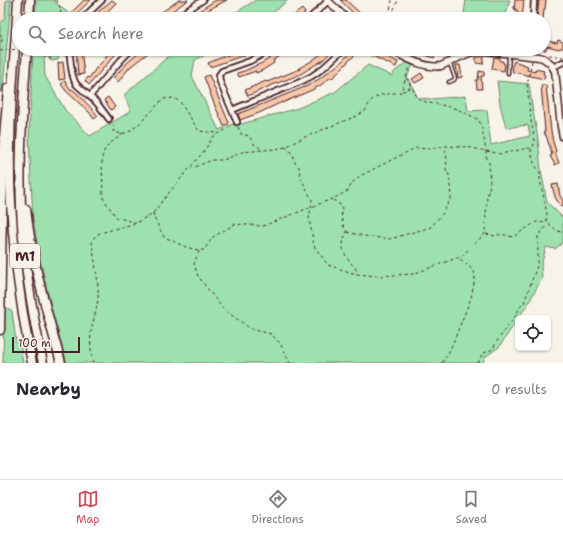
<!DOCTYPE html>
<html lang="en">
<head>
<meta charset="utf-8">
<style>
  :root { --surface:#fff; --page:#f7f7f7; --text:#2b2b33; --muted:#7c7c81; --line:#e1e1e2; --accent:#d1495b }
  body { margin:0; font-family:"Shantell Sans",sans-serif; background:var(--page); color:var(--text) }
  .controls { position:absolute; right:12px; bottom:12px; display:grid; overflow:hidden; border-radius:6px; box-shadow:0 1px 3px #0004 }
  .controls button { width:36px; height:36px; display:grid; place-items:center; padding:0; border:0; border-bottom:1px solid var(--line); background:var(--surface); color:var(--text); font:20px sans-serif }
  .scale { position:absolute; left:12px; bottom:10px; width:68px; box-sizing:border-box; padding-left:4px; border:2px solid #4a1f2b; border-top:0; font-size:11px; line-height:14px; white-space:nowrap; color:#4a1f2b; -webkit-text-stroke:3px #f7f3e8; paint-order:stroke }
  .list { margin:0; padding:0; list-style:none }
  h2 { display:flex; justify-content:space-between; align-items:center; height:52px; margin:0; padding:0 16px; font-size:17px }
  h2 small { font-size:13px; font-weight:400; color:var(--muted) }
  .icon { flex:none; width:22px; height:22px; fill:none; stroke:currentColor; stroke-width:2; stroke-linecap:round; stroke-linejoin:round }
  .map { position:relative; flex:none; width:563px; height:363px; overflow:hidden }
  .search { position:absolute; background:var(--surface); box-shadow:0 1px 3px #0004; left:12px; right:12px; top:12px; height:44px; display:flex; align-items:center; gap:10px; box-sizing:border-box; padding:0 14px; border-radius:22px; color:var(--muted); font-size:15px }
  .sheet { height:116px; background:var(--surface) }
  nav { display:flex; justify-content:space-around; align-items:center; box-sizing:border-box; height:56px; border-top:1px solid var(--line); background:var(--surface); font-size:11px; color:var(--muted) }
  nav a { display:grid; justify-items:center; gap:2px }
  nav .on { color:var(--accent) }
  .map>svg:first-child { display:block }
  .built { fill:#f7e6d4 }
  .green { fill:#9de2ae; stroke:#74806c }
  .building { fill:#f7c7a7; stroke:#4a1f2b }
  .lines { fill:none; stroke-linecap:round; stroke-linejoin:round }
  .lane-casing { stroke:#4a1f2b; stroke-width:5 }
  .street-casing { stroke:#4a1f2b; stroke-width:8 }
  .secondary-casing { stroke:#4a1f2b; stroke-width:9 }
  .highway-casing { stroke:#4a1f2b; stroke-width:11 }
  .path { stroke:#4a1f2b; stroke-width:1; stroke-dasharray:3 3; stroke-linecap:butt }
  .lane { stroke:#f7f3e8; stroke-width:2 }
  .street { stroke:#f7f3e8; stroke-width:4.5 }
  .secondary { stroke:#f7f3e8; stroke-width:6 }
  .highway { stroke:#f7f3e8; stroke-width:8 }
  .path-bridge { stroke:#4a1f2b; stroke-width:1; stroke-dasharray:3 3; stroke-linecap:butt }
  .labels { text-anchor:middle; stroke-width:3; stroke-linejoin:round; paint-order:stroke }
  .shield { fill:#f7f3e8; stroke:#7e5f64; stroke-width:1 }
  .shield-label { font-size:14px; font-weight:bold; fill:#4a1f2b }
</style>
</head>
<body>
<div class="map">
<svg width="563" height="363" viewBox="0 0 563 363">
  <rect width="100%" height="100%" fill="#f7f3e8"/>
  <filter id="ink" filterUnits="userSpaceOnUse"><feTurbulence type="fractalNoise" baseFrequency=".025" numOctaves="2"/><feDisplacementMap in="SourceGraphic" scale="8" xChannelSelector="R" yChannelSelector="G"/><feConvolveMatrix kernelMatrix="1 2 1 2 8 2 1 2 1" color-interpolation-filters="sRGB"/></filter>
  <g filter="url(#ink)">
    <polygon class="built" points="0,0 6,0 5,19 0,24"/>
    <g class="green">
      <polygon points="6,0 11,0 3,87 0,92 0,65 1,58 0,57 0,24 5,18"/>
      <polygon points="36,0 54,0 58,5 76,19 35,19"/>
      <polygon points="256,0 288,0 266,19 225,19"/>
      <polygon points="466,0 510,0 503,19 491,19 464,14"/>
      <path d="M33,49H66V56L59,54L58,60L51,61L48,56L44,55L45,76L65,110L90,136L131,111L124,95L177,49H217L195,60L192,76L219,130C225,127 234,122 241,124L298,108L335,92L368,65L392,76L395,71L407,62L413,65L407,77L418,98L432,99L466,96L468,111L487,110L491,145L530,136L528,125L506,128L500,104L497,81L529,84L532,106L538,139L541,170L547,202L563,218V241L561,244L555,249L546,247L541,266L542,278L528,304L499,347L485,357L483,363H67L53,314L40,260L33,220L29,138Z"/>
      <polygon points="4,306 12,311 16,342 20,344 23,363 3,363"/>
    </g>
    <g class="building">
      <polygon points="84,0 91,0 75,15 72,12"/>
      <polygon points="112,0 116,3 110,9 98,19 93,19 98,12"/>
      <polygon points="179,0 188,0 161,19 152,19"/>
      <polygon points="216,0 227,0 210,9 196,19 186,19"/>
      <polygon points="340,0 346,0 366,19 359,19"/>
      <polygon points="515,0 524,0 522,19 517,19 518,11 516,11 516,9 514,9"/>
      <polygon points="539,0 546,0 545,9 544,9 543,19 537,19"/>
      <polygon points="302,9 305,13 297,19 289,19"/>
      <polygon points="544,39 548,39 548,41 557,43 558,40 563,42 563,48 560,48 559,49 547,46 546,50 544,50"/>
      <polygon points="76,49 81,49 84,74 78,75"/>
      <polygon points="114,49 121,49 114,56 89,85 85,81 88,77 89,78 97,67 106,58 105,57"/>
      <polygon points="144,49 153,49 130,67 118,82 113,78 128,62"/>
      <polygon points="248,49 257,49 248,54 210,67 208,63 228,55"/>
      <polygon points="281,49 290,49 273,61 274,63 263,70 256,73 256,71 239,77 237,73 244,71 262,63 272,57 271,57"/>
      <polygon points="325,49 334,49 323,60 299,75 272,85 248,96 245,90 266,81 267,82 300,69 299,68 310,62 321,54"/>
      <polygon points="370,49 398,62 396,67 368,54"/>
      <polygon points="407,49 421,49 427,52 427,50 436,53 434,58 422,54 422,55"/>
      <polygon points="443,49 456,49 440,56 438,51"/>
      <polygon points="352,51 355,55 347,62 348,62 340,70 340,71 332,78 331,77 321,85 312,90 291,99 282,103 282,102 259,113 240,120 238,114 307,86 319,79 339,64"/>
      <polygon points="481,56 484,56 483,64 476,63 476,57 481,57"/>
      <polygon points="494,57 500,58 500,61 503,61 503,63 505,64 504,71 492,69"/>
      <polygon points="514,61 528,66 527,70 535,72 535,69 544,71 543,74 545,75 544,79 513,72 512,67"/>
      <polygon points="63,62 65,79 59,80 58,63"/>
      <polygon points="456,65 460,65 462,77 458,78"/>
      <polygon points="479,71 484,72 484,76 481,76 482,89 477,89 476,80 478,80"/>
      <polygon points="421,73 424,78 415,83 412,79"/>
      <polygon points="209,75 229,123 224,126 215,106 204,77"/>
      <polygon points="65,81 71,90 72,89 80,96 93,110 98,116 94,119 89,112 66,91 61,84"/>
      <polygon points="541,85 546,85 551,131 553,142 556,151 555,152 559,163 555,165 550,156 552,155 546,135 545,135 544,131 545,131"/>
      <polygon points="108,97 115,107 111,110 104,100"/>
      <polygon points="558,184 560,196 563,200 563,205 561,207 555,197 552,185"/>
    </g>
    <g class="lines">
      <g class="lane-casing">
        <g id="lane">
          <polyline points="508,73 509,55"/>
          <polyline points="449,82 454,80 455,78 450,64"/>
        </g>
      </g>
      <g class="street-casing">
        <g id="street">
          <polyline points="82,19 102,0"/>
          <polyline points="174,19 203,0"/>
          <polyline points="309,19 328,1"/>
          <polyline points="533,19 534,0"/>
          <path d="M69,49C71,60 70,74 76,84L97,103L109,119"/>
          <polyline points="530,56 530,49"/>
          <polyline points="553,67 563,62"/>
          <polyline points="90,96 121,60 132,49"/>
          <polyline points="232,110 300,82 312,76 322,69 344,49"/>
          <polyline points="237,122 220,82 219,75 222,71 250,61 263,54 270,49"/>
        </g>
      </g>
      <g class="secondary-casing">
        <g id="secondary">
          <polyline points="327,0 347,19"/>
          <path d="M388,49C403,56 424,69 441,66L469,53L479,51H485L539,57L543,58L550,63L555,71L561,127L563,137"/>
        </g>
      </g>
      <g class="highway-casing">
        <g id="highway">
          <path d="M18,0C14,68 7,136 11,203C14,257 21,310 32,363"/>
          <polyline points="29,19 30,0"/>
          <path d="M27,49C23,101 19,154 21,207C23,259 32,312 43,363"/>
          <path d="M26,209C32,262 47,312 61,363"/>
          <polyline points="0,330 3,150 8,88"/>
        </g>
      </g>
      <g class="path">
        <path d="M56,0C61,7 62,10 59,19"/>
        <polyline points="389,15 392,0"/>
        <polyline points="386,19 394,9 398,0"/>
        <path d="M0,34C3,36 3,41 0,43"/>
        <polyline points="45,49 46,58 48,59 50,59 55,49"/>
        <polyline points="51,49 65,54"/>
        <polyline points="549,55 563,57"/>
        <path d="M532,61L527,85L531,121L535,142L531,151L534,163L540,173V181L544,198L547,215L546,219C550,227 556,230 563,233"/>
        <polyline points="406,78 412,87"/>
        <path d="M108,123L110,126L113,125L114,126L113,131C116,132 119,134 122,134C135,132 154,108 163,99L174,98L180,102L199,131L218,133"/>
        <polyline points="238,127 241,134 249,136 254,144 263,150"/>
        <polyline points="123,134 108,145 104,151 102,158 103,198 116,217 136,223"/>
        <polyline points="285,147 293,154 295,163 299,167 300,176 312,200 311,208 309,218 314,246 328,265 334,267 356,274 378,276 413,274 462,256 475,243 485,234 487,197 490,184 489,163 486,156 486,151 482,128 479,120 457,109 437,104 428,103 417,98 412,87 401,92"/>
        <polyline points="190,169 212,160 223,160 236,155 242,152 275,149 285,147 305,137 344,121 357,116 365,111 370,102 374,98 381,95 401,92 410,66"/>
        <path d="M333,200L342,206C341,214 341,224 347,232C338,249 345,256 356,269V274"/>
        <path d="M153,213L155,220L164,237C177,242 189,251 204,250L213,237L235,224L263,226L332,199L348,191L352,183L360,176L415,148L430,149L445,146L467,147L501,154L528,148L532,149"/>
        <polyline points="347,232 364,236 390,239 431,227 443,213 451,198 450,185 449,175 446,170 447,160 445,147"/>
        <polyline points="486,234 495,236 501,234 513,237 536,222 547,223"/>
        <polyline points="199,251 194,264 198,276 223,309 251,329 271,334 280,343 290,363"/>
        <path d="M93,363C91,353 90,342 91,332C93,321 97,309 98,298C99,279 94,261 92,242C94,237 96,235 100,233L136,223L153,213L172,189L204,151L213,137L230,127L234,124"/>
        <polyline points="442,363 450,350 471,298 475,279 474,271 459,258"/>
        <polyline points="478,363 482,354 493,349 497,341 517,314 519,308 524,303 538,263 538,236 548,224"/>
      </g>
      <use href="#lane" class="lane"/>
      <use href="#street" class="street"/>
      <use href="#secondary" class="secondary"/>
      <use href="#highway" class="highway"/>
      <polyline class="path-bridge" points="0,51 19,49"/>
    </g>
  </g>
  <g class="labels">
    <rect class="shield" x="10" y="244" width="30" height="24" rx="3"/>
    <g class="shield-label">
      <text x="25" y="261">M1</text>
    </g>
  </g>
</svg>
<div class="controls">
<button><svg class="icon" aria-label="locate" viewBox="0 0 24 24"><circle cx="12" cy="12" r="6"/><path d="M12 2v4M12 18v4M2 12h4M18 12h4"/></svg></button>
</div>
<div class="scale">100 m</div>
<div class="search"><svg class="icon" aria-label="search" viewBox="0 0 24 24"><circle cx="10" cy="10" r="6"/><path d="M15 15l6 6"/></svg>Search here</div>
</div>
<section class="sheet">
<h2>Nearby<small>0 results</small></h2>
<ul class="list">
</ul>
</section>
<nav>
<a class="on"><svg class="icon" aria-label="map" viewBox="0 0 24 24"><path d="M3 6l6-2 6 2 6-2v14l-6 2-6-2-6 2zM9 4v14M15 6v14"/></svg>Map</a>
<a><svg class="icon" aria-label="directions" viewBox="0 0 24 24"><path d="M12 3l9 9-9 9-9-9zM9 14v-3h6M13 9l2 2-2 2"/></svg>Directions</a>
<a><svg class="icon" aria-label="saved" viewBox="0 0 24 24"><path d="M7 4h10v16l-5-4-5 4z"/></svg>Saved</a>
</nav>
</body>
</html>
